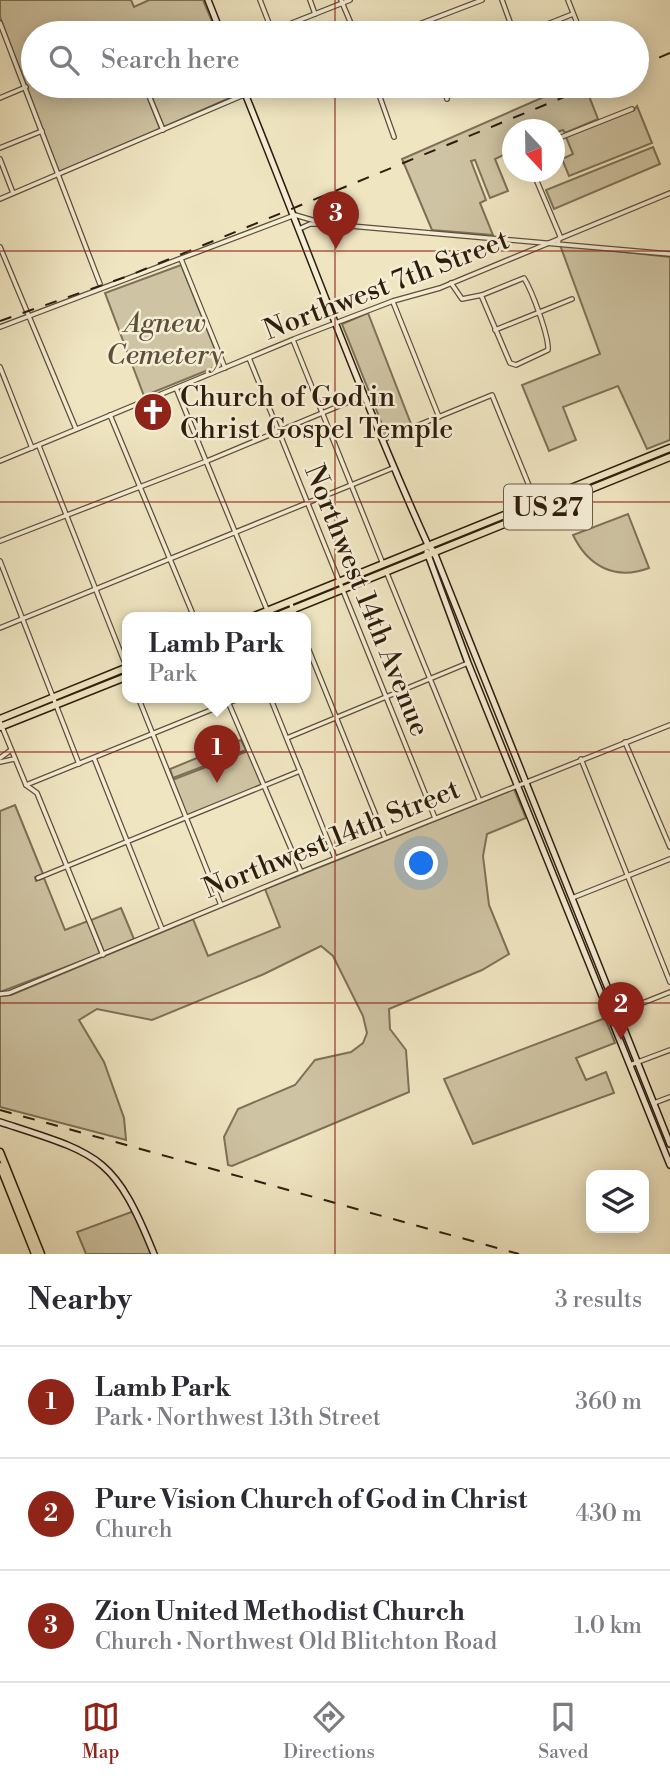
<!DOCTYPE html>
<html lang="en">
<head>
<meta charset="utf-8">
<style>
  :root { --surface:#fff; --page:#f7f7f7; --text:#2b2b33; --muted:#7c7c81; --line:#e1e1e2; --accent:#8f2418 }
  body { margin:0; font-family:"Libre Bodoni",serif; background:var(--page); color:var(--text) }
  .controls { position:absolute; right:21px; bottom:21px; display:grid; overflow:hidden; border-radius:14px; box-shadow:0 4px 18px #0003 }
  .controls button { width:63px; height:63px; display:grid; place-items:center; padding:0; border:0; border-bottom:2px solid var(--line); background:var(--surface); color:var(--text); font:35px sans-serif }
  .compass { position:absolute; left:502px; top:119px; width:63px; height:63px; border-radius:50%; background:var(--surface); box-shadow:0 4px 18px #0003; rotate:158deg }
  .you { position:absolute; left:422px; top:864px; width:24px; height:24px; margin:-18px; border:5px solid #fff; border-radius:50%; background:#1a73e8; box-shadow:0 0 0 10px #1a73e833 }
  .badge { display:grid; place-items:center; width:46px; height:46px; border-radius:50%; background:var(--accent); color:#fff; font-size:23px; font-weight:700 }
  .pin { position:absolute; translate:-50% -58px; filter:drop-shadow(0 2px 4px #0008) }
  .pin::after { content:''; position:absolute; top:37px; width:24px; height:21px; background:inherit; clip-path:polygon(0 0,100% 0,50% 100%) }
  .popup { position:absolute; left:122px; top:612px; width:189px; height:91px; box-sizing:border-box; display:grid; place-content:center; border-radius:14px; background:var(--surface); filter:drop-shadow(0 2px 5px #0005); font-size:23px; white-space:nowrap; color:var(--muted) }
  .popup b { font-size:26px; color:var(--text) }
  .popup::after { content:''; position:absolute; left:50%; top:100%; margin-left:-14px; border:14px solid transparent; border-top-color:var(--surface) }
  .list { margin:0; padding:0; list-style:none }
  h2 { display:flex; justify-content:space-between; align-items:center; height:91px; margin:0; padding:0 28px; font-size:30px }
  h2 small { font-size:23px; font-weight:400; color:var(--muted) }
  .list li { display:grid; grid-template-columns:46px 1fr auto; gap:21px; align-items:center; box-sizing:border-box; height:112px; padding:0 28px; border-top:2px solid var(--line) }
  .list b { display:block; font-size:26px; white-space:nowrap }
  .list p { margin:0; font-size:23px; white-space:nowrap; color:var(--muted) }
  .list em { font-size:23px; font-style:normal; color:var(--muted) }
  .icon { flex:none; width:38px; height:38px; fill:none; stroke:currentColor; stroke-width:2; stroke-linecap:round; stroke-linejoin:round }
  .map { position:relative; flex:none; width:670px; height:1254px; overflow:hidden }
  .search { position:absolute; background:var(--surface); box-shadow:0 4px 18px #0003; left:21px; right:21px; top:21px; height:77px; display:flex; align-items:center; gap:18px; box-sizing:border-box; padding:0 24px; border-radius:38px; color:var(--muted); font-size:26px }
  .sheet { height:427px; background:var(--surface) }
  nav { display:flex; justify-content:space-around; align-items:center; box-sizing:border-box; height:98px; border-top:2px solid var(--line); background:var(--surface); font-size:19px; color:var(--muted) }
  nav a { display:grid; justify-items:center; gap:4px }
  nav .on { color:var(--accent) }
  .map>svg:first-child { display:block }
  .green { fill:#cec3a2; stroke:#7e7057; stroke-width:2 }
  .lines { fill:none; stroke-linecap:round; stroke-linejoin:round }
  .street-casing { stroke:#5e4f39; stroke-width:6 }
  .secondary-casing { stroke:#2e1d0c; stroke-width:8 }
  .highway-casing { stroke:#2e1d0c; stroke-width:9 }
  .street { stroke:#f5eed7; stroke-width:3.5 }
  .secondary { stroke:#f5eed7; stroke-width:5 }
  .highway { stroke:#efe5c1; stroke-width:6 }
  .rail { stroke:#2e1d0c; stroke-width:2; stroke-dasharray:12 12; stroke-linecap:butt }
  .grid { fill:none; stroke:#8f2418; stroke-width:2; stroke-opacity:0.55 }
  .labels { text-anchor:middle; stroke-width:5; stroke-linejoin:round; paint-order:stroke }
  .shield { fill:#f5eed7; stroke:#6a5c49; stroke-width:2 }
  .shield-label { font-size:26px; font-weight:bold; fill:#2e1d0c }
  .street-label { font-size:28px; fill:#2e1d0c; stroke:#f5eed7 }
  .park-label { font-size:28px; font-style:italic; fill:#5e4f39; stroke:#f5eed7 }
  .poi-label { font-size:28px; fill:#2e1d0c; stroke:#f5eed7; text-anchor:start }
</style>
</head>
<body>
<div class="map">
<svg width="670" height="1254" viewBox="0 0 670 1254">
  <rect width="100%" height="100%" fill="#efe5c1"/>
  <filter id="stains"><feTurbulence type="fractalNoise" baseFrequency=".00286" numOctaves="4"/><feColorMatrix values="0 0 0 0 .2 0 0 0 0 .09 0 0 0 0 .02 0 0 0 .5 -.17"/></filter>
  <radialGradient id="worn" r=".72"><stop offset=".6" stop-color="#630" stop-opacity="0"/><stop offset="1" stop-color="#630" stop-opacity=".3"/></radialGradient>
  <g class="green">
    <polygon points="0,0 131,0 134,7 149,0 203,0 217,33 33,33 33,86 143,86 160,129 59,172 0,17"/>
    <polygon points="147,86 238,86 241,93 164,127"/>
    <polygon points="569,86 585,86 598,119 565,133 563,130 555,133 554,130 512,130 512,151 495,159 508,191 490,198 475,160 471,161 486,200 480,203 493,235 432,230 402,159"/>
    <polygon points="637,106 652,143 569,176 562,159 573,154 566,137 634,110"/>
    <polygon points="653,147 660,164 554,209 546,190"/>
    <polygon points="560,245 670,257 670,440 647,449 618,386 563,407 576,440 549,451 522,385 600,354"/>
    <polygon points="181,265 220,362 218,366 144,396 105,293"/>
    <polygon points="368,313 411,424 386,434 342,324"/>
    <path d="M628,514L649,568C615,581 588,566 573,535Z"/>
    <polygon points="241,740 246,750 173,778 170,769"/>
    <polygon points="248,751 263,786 187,818 172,780"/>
    <polygon points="514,789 526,818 487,834 483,856 489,905 509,954 482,970 389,1009 390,1029 406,1050 409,1092 232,1166 228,1165 224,1137 238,1109 295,1085 315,1060 351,1052 363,1043 367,1033 363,1016 333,956 321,946 264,974 152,1020 97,1009 79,1020 104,1062 124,1118 126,1140 0,1107 0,996 11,995 193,919 208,956 280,927 265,889"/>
    <polygon points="15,805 43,874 35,877 36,881 44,878 65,930 88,921 100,954 0,992 0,811"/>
    <polygon points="121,908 134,939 104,952 91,920"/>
    <polygon points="605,1018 615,1043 576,1058 586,1080 606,1072 614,1093 473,1144 444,1079"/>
    <polygon points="134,1211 152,1254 86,1254 77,1232"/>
  </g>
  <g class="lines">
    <g class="street-casing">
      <g id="street">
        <polyline points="260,0 272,31"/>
        <polyline points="310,0 315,14"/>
        <polyline points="341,0 355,33"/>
        <polyline points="502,0 514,33"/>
        <polyline points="568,0 581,33"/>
        <polyline points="0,23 100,284"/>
        <polyline points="417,25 421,33"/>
        <polyline points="267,33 350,0"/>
        <polyline points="396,33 482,0"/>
        <polyline points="525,33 573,14"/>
        <polyline points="145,86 163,130"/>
        <polyline points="376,86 394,137"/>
        <polyline points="442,86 447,99"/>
        <polyline points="0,98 26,87"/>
        <polyline points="554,140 632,109"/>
        <polyline points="0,148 42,131"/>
        <polyline points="0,159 13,193"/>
        <polyline points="533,172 560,236 558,243"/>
        <polyline points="0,199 265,86"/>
        <polyline points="299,229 310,224 328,224 670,254"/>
        <polyline points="0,247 76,429"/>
        <polyline points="181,259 225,368"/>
        <path d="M451,283L462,299L482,295L524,278C532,291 549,336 548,350L516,365L510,363L481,295"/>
        <polyline points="393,302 439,417"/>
        <polyline points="0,327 295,215 319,222"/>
        <polyline points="495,330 572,299"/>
        <polyline points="293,340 383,564"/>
        <polyline points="249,358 435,818"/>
        <polyline points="0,367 32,448"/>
        <polyline points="176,388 270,617"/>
        <polyline points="110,415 194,617"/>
        <polyline points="382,440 492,395 539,510"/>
        <polyline points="39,446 128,671"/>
        <polyline points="0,461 294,339 393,301 440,288 670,193"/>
        <polyline points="0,541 207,461 363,396"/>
        <polyline points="0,561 79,764"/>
        <polyline points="386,571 479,799"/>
        <polyline points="290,602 296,617"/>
        <polyline points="0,628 393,468"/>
        <polyline points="306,643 385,838"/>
        <polyline points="138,697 221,905"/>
        <polyline points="226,697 301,872"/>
        <polyline points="270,697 335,858"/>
        <polyline points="0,722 26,785 37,793 103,955"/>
        <polyline points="287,738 468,663"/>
        <polyline points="625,742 670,847"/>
        <polyline points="0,758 11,750"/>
        <polyline points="94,758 162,929"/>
        <polyline points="581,759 670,982"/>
        <polyline points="0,762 14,759"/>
        <polyline points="26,785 243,697"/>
        <polyline points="38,878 300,771"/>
        <polyline points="572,898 670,859"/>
        <polyline points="0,994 9,993 301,872 670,725"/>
        <polyline points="610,1016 670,992"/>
        <polyline points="630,1065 670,1050"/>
        <polyline points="654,1103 670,1097"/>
      </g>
    </g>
    <g class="secondary-casing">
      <g id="secondary">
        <polyline points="208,0 221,33"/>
        <path d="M242,86C304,239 360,395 428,545L434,552L670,1144"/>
        <polyline points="427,552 468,663 670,1165"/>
        <path d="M0,1122C98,1154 114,1154 154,1254"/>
      </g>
    </g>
    <g class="highway-casing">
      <g id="highway">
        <polyline points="252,617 670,448"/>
        <polyline points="274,617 670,457"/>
        <polyline points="0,719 128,667"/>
        <polyline points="0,727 128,676"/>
        <polyline points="0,1152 41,1254"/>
        <polyline points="0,1166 35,1254"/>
      </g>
    </g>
    <use href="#street" class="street"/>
    <use href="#secondary" class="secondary"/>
    <use href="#highway" class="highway"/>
    <g class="rail">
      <polyline points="637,67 670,53"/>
      <polyline points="0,321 128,276 591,86"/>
      <polyline points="0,1110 519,1254"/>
    </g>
  </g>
  <path class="grid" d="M335,0V33M335,86V1254M0,251H670M0,502H670M0,752H670M0,1003H670"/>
  <defs>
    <g id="church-disc" transform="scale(2.0125)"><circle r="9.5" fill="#8f2418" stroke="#f5eed7"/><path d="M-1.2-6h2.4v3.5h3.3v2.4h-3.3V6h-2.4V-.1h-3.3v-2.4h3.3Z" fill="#fff"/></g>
  </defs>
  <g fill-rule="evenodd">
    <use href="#church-disc" x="153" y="412"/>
  </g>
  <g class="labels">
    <rect class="shield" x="504" y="484.5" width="88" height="45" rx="5"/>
    <g class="shield-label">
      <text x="548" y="516">US 27</text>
    </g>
    <g class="street-label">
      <text transform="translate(386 284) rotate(-21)" y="10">Northwest 7th Street</text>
      <text transform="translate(368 600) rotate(68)" y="10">Northwest 14th Avenue</text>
      <text transform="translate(331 838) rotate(-22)" y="10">Northwest 14th Street</text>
    </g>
    <g class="park-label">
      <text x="165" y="332">Agnew<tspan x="165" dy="32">Cemetery</tspan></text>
    </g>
    <g class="poi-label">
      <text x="180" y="406">Church of God in<tspan x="180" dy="32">Christ Gospel Temple</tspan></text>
    </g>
  </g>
  <rect width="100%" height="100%" filter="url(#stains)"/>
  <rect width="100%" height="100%" fill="url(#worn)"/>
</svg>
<div class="controls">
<button><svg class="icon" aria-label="layers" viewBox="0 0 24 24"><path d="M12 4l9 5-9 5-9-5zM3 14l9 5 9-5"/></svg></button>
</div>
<svg class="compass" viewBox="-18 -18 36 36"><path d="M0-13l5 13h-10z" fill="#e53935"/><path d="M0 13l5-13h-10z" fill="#7c7c81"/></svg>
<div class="you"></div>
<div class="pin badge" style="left:217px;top:783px">1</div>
<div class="popup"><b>Lamb Park</b>Park</div>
<div class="pin badge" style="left:621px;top:1040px">2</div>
<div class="pin badge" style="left:336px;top:249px">3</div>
<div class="search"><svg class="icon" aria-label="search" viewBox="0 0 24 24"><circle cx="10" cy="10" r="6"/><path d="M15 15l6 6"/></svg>Search here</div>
</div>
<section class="sheet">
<h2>Nearby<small>3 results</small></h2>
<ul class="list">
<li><span class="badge">1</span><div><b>Lamb Park</b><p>Park · Northwest 13th Street</p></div><em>360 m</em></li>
<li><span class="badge">2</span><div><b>Pure Vision Church of God in Christ</b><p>Church</p></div><em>430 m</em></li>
<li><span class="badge">3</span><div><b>Zion United Methodist Church</b><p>Church · Northwest Old Blitchton Road</p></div><em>1.0 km</em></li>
</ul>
</section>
<nav>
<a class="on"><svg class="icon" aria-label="map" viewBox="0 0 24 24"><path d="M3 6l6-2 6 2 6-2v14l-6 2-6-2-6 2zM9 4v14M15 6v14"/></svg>Map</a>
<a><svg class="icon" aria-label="directions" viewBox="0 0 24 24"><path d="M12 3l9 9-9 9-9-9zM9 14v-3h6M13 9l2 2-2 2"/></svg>Directions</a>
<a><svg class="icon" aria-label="saved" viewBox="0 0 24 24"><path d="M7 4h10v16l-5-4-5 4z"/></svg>Saved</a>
</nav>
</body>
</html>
